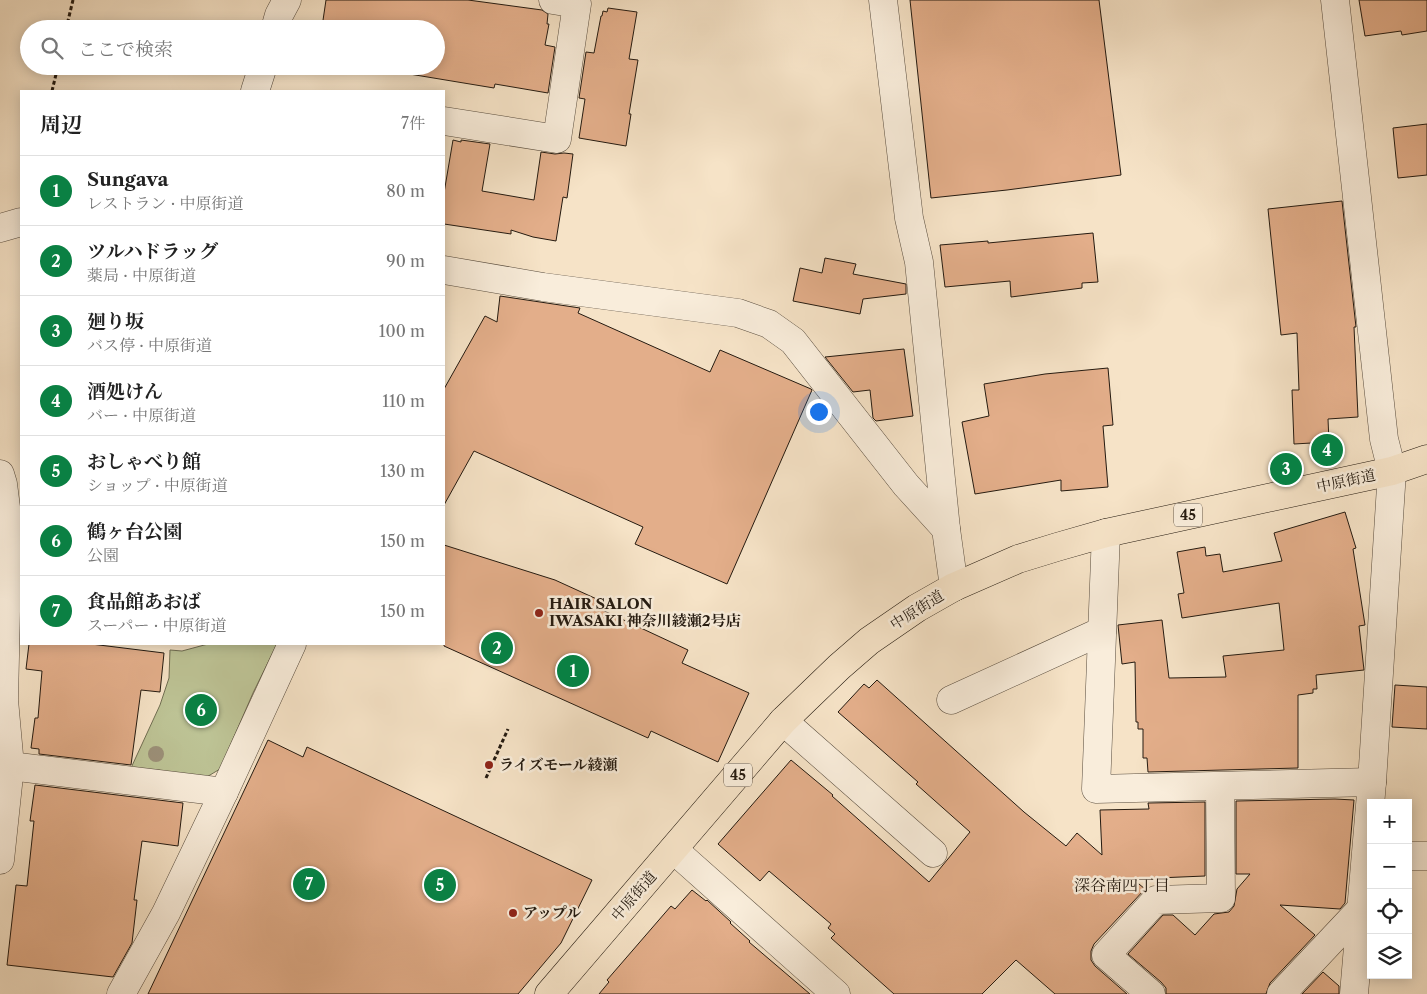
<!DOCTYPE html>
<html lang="ja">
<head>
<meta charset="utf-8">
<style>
  :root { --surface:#fff; --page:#f2f2f2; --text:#222; --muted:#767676; --line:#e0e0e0; --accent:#0b8043 }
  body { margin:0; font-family:"Libre Caslon Text","Noto Serif JP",serif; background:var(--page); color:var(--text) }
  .controls { position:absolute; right:15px; bottom:15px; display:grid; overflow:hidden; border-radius:0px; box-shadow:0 2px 12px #0003 }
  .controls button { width:45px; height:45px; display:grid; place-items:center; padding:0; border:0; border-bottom:1px solid var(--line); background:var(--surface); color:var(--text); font:25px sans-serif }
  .you { position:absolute; left:818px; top:411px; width:18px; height:18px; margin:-12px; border:4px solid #fff; border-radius:50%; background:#1a73e8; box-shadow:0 0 0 8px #1a73e833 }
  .badge { display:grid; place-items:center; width:32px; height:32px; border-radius:50%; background:var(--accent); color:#fff; font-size:16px; font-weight:700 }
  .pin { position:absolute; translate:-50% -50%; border:2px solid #fff; box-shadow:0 1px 5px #0006 }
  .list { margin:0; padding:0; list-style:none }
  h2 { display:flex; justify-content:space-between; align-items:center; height:65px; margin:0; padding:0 20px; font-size:21px }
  h2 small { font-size:16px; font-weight:400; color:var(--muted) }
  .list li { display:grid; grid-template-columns:32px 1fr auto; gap:15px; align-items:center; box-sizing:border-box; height:70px; padding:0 20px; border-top:1px solid var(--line) }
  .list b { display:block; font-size:19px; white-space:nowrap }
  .list p { margin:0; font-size:16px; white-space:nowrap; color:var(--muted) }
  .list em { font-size:16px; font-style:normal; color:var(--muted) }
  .icon { flex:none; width:28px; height:28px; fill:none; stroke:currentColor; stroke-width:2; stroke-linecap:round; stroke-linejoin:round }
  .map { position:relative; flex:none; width:1427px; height:994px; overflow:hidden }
  .search { position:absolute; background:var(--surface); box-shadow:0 2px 12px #0003; left:20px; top:20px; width:425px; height:55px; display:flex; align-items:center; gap:12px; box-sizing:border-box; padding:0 18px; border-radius:28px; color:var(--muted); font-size:19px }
  .panel { position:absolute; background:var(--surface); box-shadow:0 2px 12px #0003; left:20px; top:90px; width:425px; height:555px; border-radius:0px }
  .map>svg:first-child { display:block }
  .green { fill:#bdc395; stroke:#706e52 }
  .building { fill:#e3ae8a; stroke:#241a10 }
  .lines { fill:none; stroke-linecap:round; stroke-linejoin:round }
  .minor-casing { stroke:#584c3e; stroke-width:29 }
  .tertiary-casing { stroke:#584c3e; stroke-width:29 }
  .primary-casing { stroke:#241a10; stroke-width:29 }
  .path { stroke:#241a10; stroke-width:3; stroke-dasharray:4 2.5; stroke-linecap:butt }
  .minor { stroke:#f9eddb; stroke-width:28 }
  .tertiary { stroke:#f9eddb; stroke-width:28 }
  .primary { stroke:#f6e3c7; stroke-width:28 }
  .tree { fill:#9c9078 }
  .poi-dot { fill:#8f2418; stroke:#f9eddb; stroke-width:2 }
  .labels { text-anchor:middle; stroke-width:5; stroke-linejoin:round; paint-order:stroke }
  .shield { fill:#f9eddb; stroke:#64594d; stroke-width:1 }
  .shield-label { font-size:14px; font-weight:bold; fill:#241a10 }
  .street-label { font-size:15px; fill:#241a10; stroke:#f9eddb }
  .poi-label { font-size:15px; font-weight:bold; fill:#241a10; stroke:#f9eddb; text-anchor:start }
  .neighbourhood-label { font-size:16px; fill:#241a10; stroke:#f9eddb }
</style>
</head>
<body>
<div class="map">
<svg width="1427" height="994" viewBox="0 0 1427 994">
  <rect width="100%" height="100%" fill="#f6e3c7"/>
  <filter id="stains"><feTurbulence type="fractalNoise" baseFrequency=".004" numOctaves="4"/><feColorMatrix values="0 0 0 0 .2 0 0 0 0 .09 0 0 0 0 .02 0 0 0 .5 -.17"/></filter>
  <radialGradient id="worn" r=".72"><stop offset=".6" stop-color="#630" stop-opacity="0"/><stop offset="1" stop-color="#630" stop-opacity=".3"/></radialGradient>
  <polygon class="green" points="208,644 277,644 253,693 220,769 205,778 197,779 158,770 131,768 160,705 169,678 170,650 182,651"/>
  <g class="building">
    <polygon points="326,0 468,0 542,10 548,14 547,24 549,24 545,45 555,47 548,93 495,84 494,88 361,66 436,66 436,29 294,29 295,22 322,27"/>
    <polygon points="910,0 1099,0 1121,175 1007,190 931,198"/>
    <polygon points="1359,0 1427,0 1427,31 1402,35 1401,31 1365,36"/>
    <polygon points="608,8 637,12 629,59 638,60 629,114 631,114 626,146 579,138 585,99 579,98 586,52 594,53 601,16 602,16 603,11 607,12"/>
    <polygon points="1427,124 1427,175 1398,178 1393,128"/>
    <polygon points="453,140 461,142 461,140 490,144 482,191 534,200 541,152 555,154 564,153 573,154 567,198 563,197 556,241 533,237 511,230 511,234 444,224 444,193"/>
    <polygon points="1342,201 1356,327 1354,327 1358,417 1328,419 1329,442 1294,444 1292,390 1299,390 1297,333 1281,335 1268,209"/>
    <polygon points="1093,233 1098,282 1082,283 1082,288 1011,297 1010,281 945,287 940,245 988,241 988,243"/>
    <polygon points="825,258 856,264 853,274 906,284 906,294 863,299 860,314 793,301 800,268 822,273"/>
    <polygon points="500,296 580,308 578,313 710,372 720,350 811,389 812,390 727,584 635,544 643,527 474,451 444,505 444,389 485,316 497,322"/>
    <polygon points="904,349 913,416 876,421 873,418 870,390 853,392 825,357"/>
    <polygon points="1108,368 1113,425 1103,426 1108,487 1061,491 1061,480 975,494 962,422 989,416 984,384 1045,374"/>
    <polygon points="1345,512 1356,548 1353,549 1365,625 1359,626 1364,670 1316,675 1317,689 1313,689 1313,693 1298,695 1298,768 1148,772 1147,758 1143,758 1143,729 1138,729 1138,722 1136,722 1135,662 1122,664 1118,625 1162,620 1169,678 1226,677 1223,656 1284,650 1279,603 1182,618 1178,594 1184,593 1177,552 1205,547 1206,556 1220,554 1223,572 1282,561 1274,533"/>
    <polygon points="444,545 555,580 601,601 598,608 688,650 682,663 749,693 718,762 651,731 648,738 444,646"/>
    <polygon points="29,644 91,644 164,653 160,692 141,690 131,765 39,754 39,749 31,748 35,718 38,718 42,671 26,669"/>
    <polygon points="877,680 1024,812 1066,846 1077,833 1102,855 1100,810 1149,809 1148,803 1205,802 1205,876 1133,879 1145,889 1094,944 1091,951 1091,960 1095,966 1127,994 1055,994 1016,960 982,994 894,994 831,938 835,934 828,928 831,924 769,871 760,881 718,844 791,760 833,795 832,796 929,882 970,832 916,784 918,782 838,712 864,684 869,688"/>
    <polygon points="1395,685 1427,687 1427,729 1392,727"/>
    <polygon points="268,740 303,757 307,747 592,880 561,943 518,994 148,994"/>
    <polygon points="35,785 183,803 178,846 142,841 134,900 137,900 132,943 113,977 7,965 16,885 27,886 34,821 30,821"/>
    <polygon points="1335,799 1354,800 1345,903 1340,909 1280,905 1315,935 1270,983 1266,994 1166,994 1166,988 1161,982 1128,954 1163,915 1173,915 1195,935 1214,914 1229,912 1234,906 1237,889 1250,874 1236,874 1236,801"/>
    <polygon points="692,890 706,901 707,900 731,922 730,923 750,941 749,942 810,994 599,994 609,982 607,980 671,906 675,909"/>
    <polygon points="1323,972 1339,986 1339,994 1302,994"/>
  </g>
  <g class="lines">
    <g class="minor-casing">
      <g id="minor">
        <polyline points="1335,0 1384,439 1392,471 1372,782 1354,994"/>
        <polyline points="275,29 279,15 287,0"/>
        <polyline points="255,91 263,66"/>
        <polyline points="444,121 557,139 577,4 553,0"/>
        <polyline points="0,228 21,222"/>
        <polyline points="444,270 543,287 738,313 769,324 793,341 906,485 946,529"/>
        <polyline points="0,474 3,484 8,523 4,700 10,766 0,860"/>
        <polyline points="1106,533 1096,789 1372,782"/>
        <polyline points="951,700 1102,631"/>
        <polyline points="783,721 933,853"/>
        <polyline points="10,766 224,792"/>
        <polyline points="674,850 836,994"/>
        <polyline points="1408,856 1427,856"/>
        <polyline points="121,994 166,913 224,792 292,644"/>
        <polyline points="1151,994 1106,955 1156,900 1221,898 1220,787"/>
        <polyline points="1281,994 1361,909"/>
      </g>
    </g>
    <g class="tertiary-casing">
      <polyline id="tertiary" points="883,0 909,218 919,262 946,529 954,587"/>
    </g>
    <g class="primary-casing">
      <polyline id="primary" points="549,994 783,721 839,667 869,641 917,608 954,587 1018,559 1057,547 1106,533 1392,471 1427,459"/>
    </g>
    <g class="path">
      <polyline points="66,29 73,0"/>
      <polyline points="52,91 58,66"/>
      <polyline points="486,778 508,729"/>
    </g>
    <use href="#minor" class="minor"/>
    <use href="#tertiary" class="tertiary"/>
    <use href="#primary" class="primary"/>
  </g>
  <circle class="tree" cx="156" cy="754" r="8"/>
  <g class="poi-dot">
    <circle cx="539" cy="613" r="5"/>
    <circle cx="489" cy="765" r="5"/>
    <circle cx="513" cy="913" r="5"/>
  </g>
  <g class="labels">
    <g class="shield">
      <rect x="1174" y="503.5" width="28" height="23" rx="4"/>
      <rect x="724" y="763.5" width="28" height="23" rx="4"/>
    </g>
    <g class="shield-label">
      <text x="1188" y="520">45</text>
      <text x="738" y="780">45</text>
    </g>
    <g class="street-label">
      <text transform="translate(1346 481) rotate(-12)" y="5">中原街道</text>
      <text transform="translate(917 610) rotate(-32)" y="5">中原街道</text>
      <text transform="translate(634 896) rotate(-49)" y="5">中原街道</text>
    </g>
    <g class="poi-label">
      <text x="549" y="609">HAIR SALON<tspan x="549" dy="17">IWASAKI 神奈川綾瀬2号店</tspan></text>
      <text x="499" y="770">ライズモール綾瀬</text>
      <text x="523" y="918">アップル</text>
    </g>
    <g class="neighbourhood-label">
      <text x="1122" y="891">深谷南四丁目</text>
    </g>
  </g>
  <rect width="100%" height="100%" filter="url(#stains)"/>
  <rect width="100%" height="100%" fill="url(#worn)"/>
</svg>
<div class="controls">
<button>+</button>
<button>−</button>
<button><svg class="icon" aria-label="locate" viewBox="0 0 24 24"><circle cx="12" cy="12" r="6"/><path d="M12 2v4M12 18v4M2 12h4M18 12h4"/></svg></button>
<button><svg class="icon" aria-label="layers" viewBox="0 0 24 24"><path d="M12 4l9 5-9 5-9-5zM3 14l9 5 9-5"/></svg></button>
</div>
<div class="you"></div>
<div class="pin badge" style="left:573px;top:671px">1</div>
<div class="pin badge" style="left:497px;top:648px">2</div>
<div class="pin badge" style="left:1286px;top:469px">3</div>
<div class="pin badge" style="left:1327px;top:450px">4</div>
<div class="pin badge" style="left:440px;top:885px">5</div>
<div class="pin badge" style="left:201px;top:710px">6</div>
<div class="pin badge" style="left:309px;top:884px">7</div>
<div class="search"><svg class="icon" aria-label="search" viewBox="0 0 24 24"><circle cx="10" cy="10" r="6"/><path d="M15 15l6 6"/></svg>ここで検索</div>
<section class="panel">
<h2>周辺<small>7件</small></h2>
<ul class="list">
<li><span class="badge">1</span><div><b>Sungava</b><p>レストラン · 中原街道</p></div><em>80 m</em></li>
<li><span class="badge">2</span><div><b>ツルハドラッグ</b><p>薬局 · 中原街道</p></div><em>90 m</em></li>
<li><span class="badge">3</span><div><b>廻り坂</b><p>バス停 · 中原街道</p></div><em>100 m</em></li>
<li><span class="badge">4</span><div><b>酒処けん</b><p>バー · 中原街道</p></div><em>110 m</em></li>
<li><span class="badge">5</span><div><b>おしゃべり館</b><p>ショップ · 中原街道</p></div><em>130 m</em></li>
<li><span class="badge">6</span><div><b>鶴ヶ台公園</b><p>公園</p></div><em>150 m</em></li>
<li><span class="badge">7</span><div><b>食品館あおば</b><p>スーパー · 中原街道</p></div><em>150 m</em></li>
</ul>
</section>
</div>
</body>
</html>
